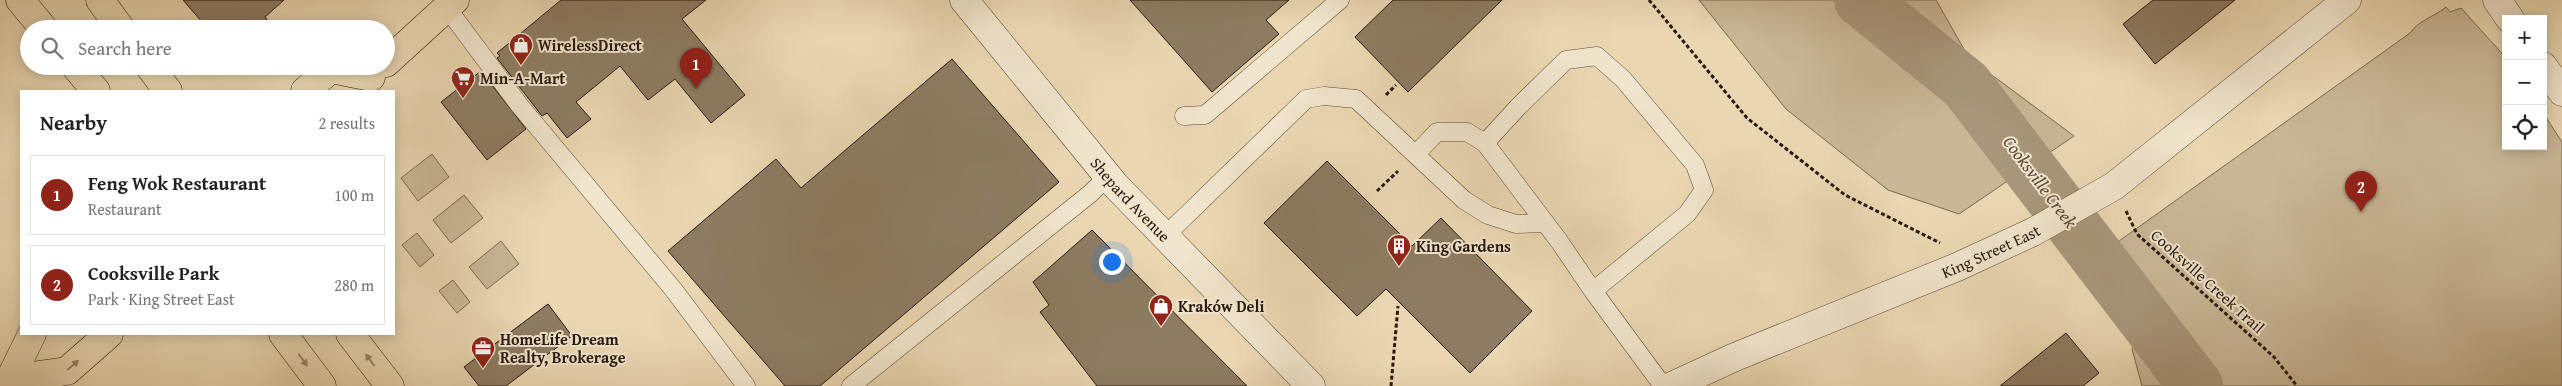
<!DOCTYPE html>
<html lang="en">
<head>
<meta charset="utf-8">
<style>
  :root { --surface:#fff; --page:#f6f6f6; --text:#222; --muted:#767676; --line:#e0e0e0; --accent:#8f2418 }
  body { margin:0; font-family:"Gentium Book Plus",serif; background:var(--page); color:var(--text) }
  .controls { position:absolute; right:15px; top:15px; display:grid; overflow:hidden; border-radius:0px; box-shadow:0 2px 12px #0003 }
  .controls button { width:45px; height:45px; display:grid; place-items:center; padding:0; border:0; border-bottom:1px solid var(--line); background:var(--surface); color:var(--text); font:25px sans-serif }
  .you { position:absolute; left:1111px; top:261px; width:18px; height:18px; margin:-12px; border:4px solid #fff; border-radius:50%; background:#1a73e8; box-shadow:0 0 0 8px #1a73e833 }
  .badge { display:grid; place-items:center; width:32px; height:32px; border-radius:50%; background:var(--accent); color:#fff; font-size:16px; font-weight:700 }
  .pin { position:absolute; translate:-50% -41px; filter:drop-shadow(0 1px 2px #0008) }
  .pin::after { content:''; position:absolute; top:26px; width:18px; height:15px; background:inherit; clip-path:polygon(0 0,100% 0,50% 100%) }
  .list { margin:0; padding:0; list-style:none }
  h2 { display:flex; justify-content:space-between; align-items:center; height:65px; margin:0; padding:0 20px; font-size:21px }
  h2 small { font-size:16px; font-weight:400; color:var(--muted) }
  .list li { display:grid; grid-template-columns:32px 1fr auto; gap:15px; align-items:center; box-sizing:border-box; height:80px; margin:0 10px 10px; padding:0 10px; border:1px solid var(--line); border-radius:0px }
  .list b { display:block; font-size:19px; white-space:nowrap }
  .list p { margin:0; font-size:16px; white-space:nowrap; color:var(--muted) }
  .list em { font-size:16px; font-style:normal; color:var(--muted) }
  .icon { flex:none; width:28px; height:28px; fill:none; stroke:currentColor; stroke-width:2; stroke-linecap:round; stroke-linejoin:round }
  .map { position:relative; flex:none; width:2562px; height:386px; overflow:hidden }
  .search { position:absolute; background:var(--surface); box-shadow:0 2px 12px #0003; left:20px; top:20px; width:375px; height:55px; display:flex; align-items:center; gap:12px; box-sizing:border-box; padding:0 18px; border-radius:28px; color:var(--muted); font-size:19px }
  .panel { position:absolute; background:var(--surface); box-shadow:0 2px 12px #0003; left:20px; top:90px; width:375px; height:245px; border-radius:0px }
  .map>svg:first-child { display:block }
  .green { fill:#c9b796; stroke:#796851 }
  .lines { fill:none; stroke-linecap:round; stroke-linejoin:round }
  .river { stroke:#a8967a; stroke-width:54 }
  .building { fill:#8d7c62; stroke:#29190c }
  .service-casing { stroke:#594836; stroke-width:19 }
  .minor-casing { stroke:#594836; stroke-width:29 }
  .primary-casing { stroke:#29190c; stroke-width:29 }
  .path { stroke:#29190c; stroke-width:3; stroke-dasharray:4 2.5; stroke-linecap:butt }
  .service { stroke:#f1e5cd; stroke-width:18 }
  .minor { stroke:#f1e5cd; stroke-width:28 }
  .primary { stroke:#ead7b2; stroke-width:28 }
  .oneway { fill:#938267 }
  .labels { text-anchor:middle; stroke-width:4; stroke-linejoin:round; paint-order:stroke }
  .poi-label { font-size:16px; font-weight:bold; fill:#29190c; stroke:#f1e5cd; text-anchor:start }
  .street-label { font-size:16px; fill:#29190c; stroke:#f1e5cd }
  .water-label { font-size:18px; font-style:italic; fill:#5c4b38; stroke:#f1e5cd }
</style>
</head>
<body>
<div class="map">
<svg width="2562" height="386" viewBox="0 0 2562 386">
  <rect width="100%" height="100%" fill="#ead7b2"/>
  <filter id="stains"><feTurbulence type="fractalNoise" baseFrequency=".004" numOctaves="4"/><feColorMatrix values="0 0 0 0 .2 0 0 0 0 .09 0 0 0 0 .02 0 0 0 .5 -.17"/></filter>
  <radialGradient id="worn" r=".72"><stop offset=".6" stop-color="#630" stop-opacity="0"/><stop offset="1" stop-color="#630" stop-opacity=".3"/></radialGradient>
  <g class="green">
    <polygon points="1699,0 1936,0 1969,58 2074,136 1959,214 1888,190 1786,109"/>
    <path d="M2446,7L2450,12L2461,8L2506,58V146H2543V113L2562,142V386H2142L2132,349L2136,343L2080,269L2410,33C2418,21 2435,16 2446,7Z"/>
    <polygon points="432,154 449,177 418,201 401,178"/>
    <polygon points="464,195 483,218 451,243 433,220"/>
    <polygon points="417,233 434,255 420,267 402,245"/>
    <polygon points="501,241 519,264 487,289 469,267"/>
    <polygon points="453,280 470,302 457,313 439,291"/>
  </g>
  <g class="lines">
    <polyline class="river" points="1861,0 1966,85 2196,386"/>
  </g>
  <g class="building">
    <polygon points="183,0 284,0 265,17 275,29 208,29"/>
    <polygon points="561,0 706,0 682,19 745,95 711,123 675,79 648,100 620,66 576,102 591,119 567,138 547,113 542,116 497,58 500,56 497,53"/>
    <polygon points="1130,0 1289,0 1266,20 1279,34 1212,92"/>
    <polygon points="1393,0 1502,0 1408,92 1355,37"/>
    <polygon points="2153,0 2235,0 2155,64 2123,24"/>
    <polygon points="952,59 1059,182 820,386 785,386 668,251 776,159 801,188"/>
    <polygon points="481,71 526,129 487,160 441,102"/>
    <polygon points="1327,161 1412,246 1441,218 1532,311 1470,373 1386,289 1357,316 1264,223"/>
    <polygon points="1092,230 1247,386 1097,386 1040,312 1049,305 1033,282"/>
    <polygon points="548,304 572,336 506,386 479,386 464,367"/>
    <polygon points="2066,333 2099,373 2083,386 2000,386"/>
  </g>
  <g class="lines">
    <g class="service-casing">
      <g id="service">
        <polyline points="447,8 520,106 673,289 746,386"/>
        <polyline points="1184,116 1205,115 1340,0"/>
        <polyline points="1416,154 1437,132 1467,132 1485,143"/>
        <polyline points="1165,236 1306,99 1324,96 1356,99 1464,200 1488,215 1516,224 1545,223"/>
        <polyline points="1593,291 1687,214 1704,190 1695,165 1623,79 1597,56 1566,60 1518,107 1485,143 1559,241 1593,291 1663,386"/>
        <polyline points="851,386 1091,193 1108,176"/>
      </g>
    </g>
    <g class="minor-casing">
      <g id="minor">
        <path id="s1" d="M964,0L1115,185L1311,386"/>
        <polyline points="2497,0 2510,19"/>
        <polyline points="2543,66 2562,92"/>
        <path id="s2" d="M1672,386L1735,357L1957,267L2033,232L2114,186L2347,0"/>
      </g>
    </g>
    <g class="primary-casing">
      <g id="primary">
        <polyline points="20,0 44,29"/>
        <polyline points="100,0 121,29"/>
        <polyline points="386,63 455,0"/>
        <polyline points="75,66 96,91"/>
        <polyline points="149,66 168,91"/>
        <polyline points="305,91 331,69 371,77"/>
        <polyline points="283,334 322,386"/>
        <polyline points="350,334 390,386"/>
        <polyline points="10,379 67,371 109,334"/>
        <polyline points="2,386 10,379 32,334"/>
      </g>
    </g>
    <g class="path">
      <polyline points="1649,0 1747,118 1845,195 1940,243"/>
      <polyline points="1386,95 1396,85"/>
      <polyline points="1377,191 1398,171"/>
      <polyline points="2126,211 2137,234 2274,357 2297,386"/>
      <polyline points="1391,386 1398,306"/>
    </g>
    <use href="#service" class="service"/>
    <use href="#minor" class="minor"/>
    <use href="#primary" class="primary"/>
  </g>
  <defs><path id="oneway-solid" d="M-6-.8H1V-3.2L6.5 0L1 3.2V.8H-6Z" transform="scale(1.25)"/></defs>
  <g class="oneway">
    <use href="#oneway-solid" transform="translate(303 360) rotate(53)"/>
    <use href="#oneway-solid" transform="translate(370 360) rotate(-127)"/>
    <use href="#oneway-solid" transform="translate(73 365) rotate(-41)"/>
  </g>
  <defs>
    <g id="shop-pin" transform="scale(1.25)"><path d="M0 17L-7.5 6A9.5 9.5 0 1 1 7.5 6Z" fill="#8f2418" stroke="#f1e5cd"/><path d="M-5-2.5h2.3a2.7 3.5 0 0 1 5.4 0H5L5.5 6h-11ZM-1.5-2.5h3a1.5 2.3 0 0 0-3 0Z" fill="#fff"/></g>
    <g id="supermarket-pin" transform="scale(1.25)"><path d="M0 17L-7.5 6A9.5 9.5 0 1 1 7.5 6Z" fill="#8f2418" stroke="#f1e5cd"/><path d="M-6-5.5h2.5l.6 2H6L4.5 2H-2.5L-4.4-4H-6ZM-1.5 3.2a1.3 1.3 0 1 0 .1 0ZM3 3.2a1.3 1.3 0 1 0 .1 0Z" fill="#fff"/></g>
    <g id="building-pin" transform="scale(1.25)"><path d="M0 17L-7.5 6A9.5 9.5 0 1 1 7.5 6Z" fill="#8f2418" stroke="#f1e5cd"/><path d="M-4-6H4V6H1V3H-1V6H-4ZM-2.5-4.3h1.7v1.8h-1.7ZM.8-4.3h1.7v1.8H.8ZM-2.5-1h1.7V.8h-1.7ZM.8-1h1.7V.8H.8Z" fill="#fff"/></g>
    <g id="office-pin" transform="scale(1.25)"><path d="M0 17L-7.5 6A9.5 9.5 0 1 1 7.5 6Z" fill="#8f2418" stroke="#f1e5cd"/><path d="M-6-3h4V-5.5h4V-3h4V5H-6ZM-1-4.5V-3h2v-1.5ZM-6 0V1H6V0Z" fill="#fff"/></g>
  </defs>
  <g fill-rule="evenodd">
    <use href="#shop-pin" x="521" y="45"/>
    <use href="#supermarket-pin" x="463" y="78"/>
    <use href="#building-pin" x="1399" y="246"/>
    <use href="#shop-pin" x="1161" y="306"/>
    <use href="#office-pin" x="483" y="348"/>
  </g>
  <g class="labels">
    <g class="poi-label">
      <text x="538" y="51">WirelessDirect</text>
      <text x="480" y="84">Min-A-Mart</text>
      <text x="1416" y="252">King Gardens</text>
      <text x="1178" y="312">Kraków Deli</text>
      <text x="500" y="345">HomeLife Dream<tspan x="500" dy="18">Realty, Brokerage</tspan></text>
    </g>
    <g class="street-label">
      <text dy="6" stroke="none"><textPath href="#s1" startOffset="260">Shepard Avenue</textPath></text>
      <text dy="6" stroke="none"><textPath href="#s2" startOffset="346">King Street East</textPath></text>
      <text transform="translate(2208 281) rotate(42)" y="6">Cooksville Creek Trail</text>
    </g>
    <g class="water-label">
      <text transform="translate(2040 182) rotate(53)" y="6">Cooksville Creek</text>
    </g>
  </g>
  <rect width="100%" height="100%" filter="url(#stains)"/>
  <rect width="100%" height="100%" fill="url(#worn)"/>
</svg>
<div class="controls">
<button>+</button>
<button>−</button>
<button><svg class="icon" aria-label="locate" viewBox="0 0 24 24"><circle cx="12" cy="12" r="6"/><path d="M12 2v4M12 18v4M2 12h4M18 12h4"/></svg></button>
</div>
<div class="you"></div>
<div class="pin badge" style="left:696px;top:89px">1</div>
<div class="pin badge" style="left:2361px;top:212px">2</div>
<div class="search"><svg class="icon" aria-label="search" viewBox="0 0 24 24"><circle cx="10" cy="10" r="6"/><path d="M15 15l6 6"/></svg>Search here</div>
<section class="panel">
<h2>Nearby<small>2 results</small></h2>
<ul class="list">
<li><span class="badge">1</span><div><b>Feng Wok Restaurant</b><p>Restaurant</p></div><em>100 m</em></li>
<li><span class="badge">2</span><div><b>Cooksville Park</b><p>Park · King Street East</p></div><em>280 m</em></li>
</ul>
</section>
</div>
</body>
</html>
